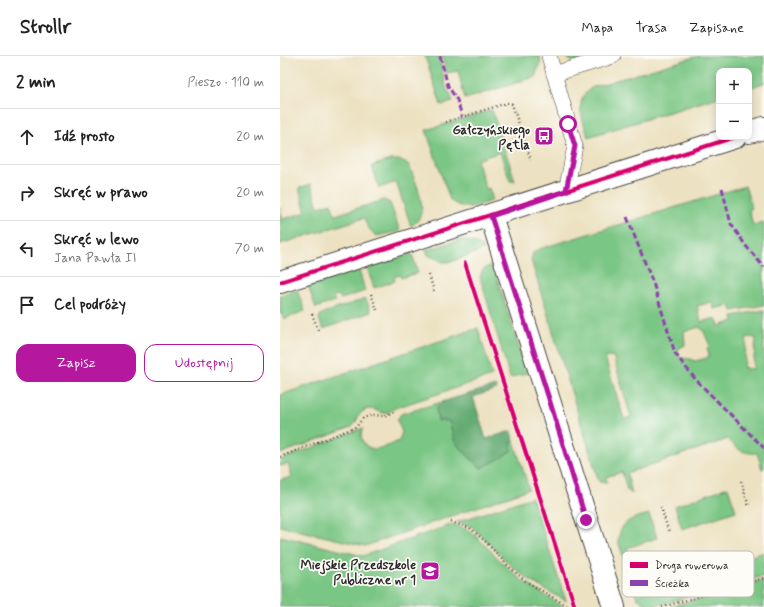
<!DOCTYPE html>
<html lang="pl">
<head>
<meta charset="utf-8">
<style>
  :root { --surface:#fff; --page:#f6f6f6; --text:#222; --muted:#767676; --line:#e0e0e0; --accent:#b5179e }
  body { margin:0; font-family:Mynerve,sans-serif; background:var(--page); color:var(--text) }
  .controls { position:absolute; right:12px; top:12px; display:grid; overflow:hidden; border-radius:8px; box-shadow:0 2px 10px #0003 }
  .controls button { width:36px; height:36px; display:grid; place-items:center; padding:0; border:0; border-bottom:1px solid var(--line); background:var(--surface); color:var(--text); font:20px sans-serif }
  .stop { position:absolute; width:12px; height:12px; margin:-9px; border:3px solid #b5179e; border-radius:50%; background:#fff }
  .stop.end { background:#b5179e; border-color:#fff; box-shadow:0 1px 4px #0008 }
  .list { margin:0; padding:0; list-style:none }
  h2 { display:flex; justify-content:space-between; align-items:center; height:52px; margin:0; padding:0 16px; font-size:17px }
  h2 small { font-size:13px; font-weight:400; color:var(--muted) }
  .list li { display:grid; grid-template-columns:26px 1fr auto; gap:12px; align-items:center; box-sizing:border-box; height:56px; padding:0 16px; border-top:1px solid var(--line) }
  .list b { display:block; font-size:15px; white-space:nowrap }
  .list p { margin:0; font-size:13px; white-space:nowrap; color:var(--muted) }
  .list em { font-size:13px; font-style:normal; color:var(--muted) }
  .actions { display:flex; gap:8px; padding:12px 16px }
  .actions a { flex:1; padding:9px 0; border:1px solid var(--accent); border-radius:12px; text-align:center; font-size:14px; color:var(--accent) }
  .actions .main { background:var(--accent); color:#fff }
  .icon { flex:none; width:22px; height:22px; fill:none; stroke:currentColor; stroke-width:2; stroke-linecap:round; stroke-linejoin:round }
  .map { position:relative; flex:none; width:484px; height:551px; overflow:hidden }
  header { display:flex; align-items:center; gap:24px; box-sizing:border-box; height:56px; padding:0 20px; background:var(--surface); border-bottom:1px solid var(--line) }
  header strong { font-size:19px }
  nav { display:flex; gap:22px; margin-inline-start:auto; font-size:14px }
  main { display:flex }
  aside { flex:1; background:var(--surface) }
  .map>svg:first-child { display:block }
  .green { fill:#7ac684; stroke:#527858; fill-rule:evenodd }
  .forest { fill:#63ab72; stroke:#476b4e }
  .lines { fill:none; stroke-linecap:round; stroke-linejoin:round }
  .service-casing { stroke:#484642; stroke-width:16 }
  .minor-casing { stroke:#484642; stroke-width:24 }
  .path { stroke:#484642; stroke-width:2.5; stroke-dasharray:1 3; stroke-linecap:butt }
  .service { stroke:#fff; stroke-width:15 }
  .minor { stroke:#fff; stroke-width:22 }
  .quiet { stroke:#8e44ad; stroke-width:3; stroke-dasharray:6 3; stroke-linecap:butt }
  .cycleway-casing { stroke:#fdfcf7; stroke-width:6 }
  .cycleway { stroke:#d6006c; stroke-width:4 }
  .route { stroke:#b5179e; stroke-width:5 }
  .labels { text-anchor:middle; stroke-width:3.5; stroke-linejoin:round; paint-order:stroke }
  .poi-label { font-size:13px; font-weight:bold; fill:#2b2b2b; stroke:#fdfcf7; text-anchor:end }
  .key { fill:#fdfcf7; stroke:#bebdba; stroke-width:1 }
  .key-label { font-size:11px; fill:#2b2b2b }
</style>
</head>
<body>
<header>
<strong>Strollr</strong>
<nav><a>Mapa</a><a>Trasa</a><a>Zapisane</a></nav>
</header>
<main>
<aside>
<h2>2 min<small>Pieszo · 110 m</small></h2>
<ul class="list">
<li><svg class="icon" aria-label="ahead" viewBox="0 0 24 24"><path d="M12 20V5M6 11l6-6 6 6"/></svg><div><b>Idź prosto</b></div><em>20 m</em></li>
<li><svg class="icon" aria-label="right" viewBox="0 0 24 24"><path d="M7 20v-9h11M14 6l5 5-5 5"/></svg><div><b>Skręć w prawo</b></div><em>20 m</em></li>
<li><svg class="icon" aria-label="left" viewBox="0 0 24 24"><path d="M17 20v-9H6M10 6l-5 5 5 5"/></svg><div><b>Skręć w lewo</b><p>Jana Pawła II</p></div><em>70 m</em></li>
<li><svg class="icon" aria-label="arrive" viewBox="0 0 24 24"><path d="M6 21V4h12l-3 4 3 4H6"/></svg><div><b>Cel podróży</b></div></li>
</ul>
<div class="actions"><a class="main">Zapisz</a><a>Udostępnij</a></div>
</aside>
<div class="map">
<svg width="484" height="551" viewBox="0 0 484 551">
  <rect width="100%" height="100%" fill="#fdfcf7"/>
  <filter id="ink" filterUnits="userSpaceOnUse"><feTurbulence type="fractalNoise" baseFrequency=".025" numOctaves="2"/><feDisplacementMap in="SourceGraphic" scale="8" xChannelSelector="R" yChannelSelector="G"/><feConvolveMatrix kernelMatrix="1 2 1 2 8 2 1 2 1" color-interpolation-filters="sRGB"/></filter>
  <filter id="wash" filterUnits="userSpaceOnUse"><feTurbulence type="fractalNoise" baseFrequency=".012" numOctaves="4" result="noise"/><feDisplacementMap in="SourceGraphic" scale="16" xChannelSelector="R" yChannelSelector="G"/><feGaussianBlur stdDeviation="0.9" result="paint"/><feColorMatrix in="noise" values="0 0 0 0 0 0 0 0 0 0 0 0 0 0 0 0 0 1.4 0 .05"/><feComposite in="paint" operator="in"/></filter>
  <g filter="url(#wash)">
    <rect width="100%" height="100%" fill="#ece1c1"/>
    <g class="green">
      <polygon points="145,0 159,0 166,32 170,37 173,46 161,49"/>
      <polygon points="162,0 259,0 261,5 255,21 185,43 178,15 166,17"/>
      <polygon points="285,0 314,0 293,6 288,3"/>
      <path d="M418,0H484V27L469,32V15H439V41L308,81C303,63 292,43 313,31Z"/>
      <path d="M212,54L235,125H230L220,96L197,104L206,133L209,132L212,141L211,145C196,150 184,156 170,144L146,74Z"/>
      <path d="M110,104H119L129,109C135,126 153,158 131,170L116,126L99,132L92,110Z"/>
      <polygon points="31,128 38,151 51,147 55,159 104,144 110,147 120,175 96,180 88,172 84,162 0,188 0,152 3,163 26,156 19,132"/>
      <path d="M465,130L472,152L469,154L473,169L484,166V249L452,255L450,249L434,253L432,246L417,250L421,266L436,262L439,270L454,265L453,260L484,254V412L482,413L477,397C463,398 456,393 448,383L347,417L352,438L347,434L342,416L326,421L327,426H319L251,204L253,197L259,193ZM419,271C426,276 426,283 430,289L427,292L429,299L427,302L415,305L410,303L402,302L399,300L398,293L405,289L404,276ZM467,281L476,282L473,313L464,312ZM333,300L351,361L344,363L325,302Z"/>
      <path d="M180,184C190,184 196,187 205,193L171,206H163L148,199L146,194Z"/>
      <polygon points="132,198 138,217 121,222 120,219 114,221 115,225 94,232 87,212"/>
      <path d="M213,209L247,317L230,322L200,221C202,213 205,211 213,209Z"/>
      <polygon points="79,214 85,235 61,243 59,239 53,241 55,245 36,252 28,230"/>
      <polygon points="17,234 25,255 4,263 2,258 0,258 0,239"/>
      <polygon points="85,243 87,245 91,256 43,273 39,263 41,258"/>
      <path d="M198,272L212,320L115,352C112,354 108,358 104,357C96,356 91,349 82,356C77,360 77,366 72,371L0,398V339Z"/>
      <path d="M165,345L156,353L169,364L175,386L190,402L202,412L230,386L234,385L249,433L85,490L0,470V424L12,421L8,408L0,410V404L83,372C81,377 80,382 84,387C92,399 108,389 119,385L122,376L117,364L121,358Z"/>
      <polygon points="448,431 456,455 402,473 395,450"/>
      <polygon points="252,441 286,545 252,526 229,508 206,484 191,470 177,466"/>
      <path d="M369,458L377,482L347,492L362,537L484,496V520L370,551L357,542L338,485C341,464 351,463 369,458Z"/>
      <polygon points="173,468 190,475 202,486 228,512 244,526 284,551 0,551 0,480 83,500"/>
      <polygon points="484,524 484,551 389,551"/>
    </g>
    <polygon class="forest" points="215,330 217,333 193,341 206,383 231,375 234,385 231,387 232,394 221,402 201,412 190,402 175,386 169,365 158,365 156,352 165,345"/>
  </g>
  <g filter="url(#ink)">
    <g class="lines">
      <g class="service-casing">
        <g id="service">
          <polyline points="269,0 295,90 286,135"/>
          <polyline points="274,18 333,0"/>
        </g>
      </g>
      <g class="minor-casing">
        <g id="minor">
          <polyline points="469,76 484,72"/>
          <polyline points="211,160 334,551"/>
          <polyline points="0,226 455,81"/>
        </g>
      </g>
      <g class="path">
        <polyline points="166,66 227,47 232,48 251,104"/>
        <polyline points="149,219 154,235"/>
        <polyline points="91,238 97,254"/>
        <polyline points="32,258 38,274"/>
        <polyline points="0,401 76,371 83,362 93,359 104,360 116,355"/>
        <polyline points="461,425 469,451"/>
        <polyline points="381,451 389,477"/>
        <polyline points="171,466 190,472 205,485 228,510 247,526 289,551"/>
        <polyline points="382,551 484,522"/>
      </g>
      <use href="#service" class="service"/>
      <use href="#minor" class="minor"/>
      <g class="quiet">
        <polyline points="160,0 168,30 177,44 182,60"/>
        <polyline points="442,132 451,168 466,190 484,211"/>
        <polyline points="347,161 373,227 395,297 400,304 416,324 484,392"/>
      </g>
      <g class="cycleway-casing">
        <g id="cycleway">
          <polyline points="185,207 295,551"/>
          <polyline points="0,226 455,81"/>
        </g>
      </g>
      <use href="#cycleway" class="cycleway"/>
    </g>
  </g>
  <g class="lines" filter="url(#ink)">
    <polyline class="route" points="288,68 295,90 286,135 211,160 270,346 306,464"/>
  </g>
  <defs>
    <g id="bus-square" transform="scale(1)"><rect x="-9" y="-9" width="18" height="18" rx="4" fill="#b5179e" stroke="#fdfcf7"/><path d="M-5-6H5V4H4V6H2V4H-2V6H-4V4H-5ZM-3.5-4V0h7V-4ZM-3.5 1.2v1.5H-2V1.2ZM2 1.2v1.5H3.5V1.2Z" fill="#fff"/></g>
    <g id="school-square" transform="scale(1)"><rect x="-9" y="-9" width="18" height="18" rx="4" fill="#b5179e" stroke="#fdfcf7"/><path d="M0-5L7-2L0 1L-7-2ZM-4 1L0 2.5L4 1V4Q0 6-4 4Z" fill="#fff"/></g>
  </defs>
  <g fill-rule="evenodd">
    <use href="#bus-square" x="264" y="80"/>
    <use href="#school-square" x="150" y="515"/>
  </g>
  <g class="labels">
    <g class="poi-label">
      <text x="250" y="78">Gałczyńskiego<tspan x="250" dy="15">Pętla</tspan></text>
      <text x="136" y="513">Miejskie Przedszkole<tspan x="136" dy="15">Publiczne nr 1</tspan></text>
    </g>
  </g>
  <rect x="342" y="495" width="132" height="46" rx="6" class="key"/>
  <rect x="350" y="506" width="18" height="6" fill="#d6006c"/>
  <rect x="350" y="524" width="18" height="6" fill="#8e44ad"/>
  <g class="key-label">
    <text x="375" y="513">Droga rowerowa</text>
    <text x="375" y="531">Ścieżka</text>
  </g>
</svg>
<div class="controls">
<button>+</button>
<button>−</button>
</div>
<div class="stop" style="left:288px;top:68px"></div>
<div class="stop end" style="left:306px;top:464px"></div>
</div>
</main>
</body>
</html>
